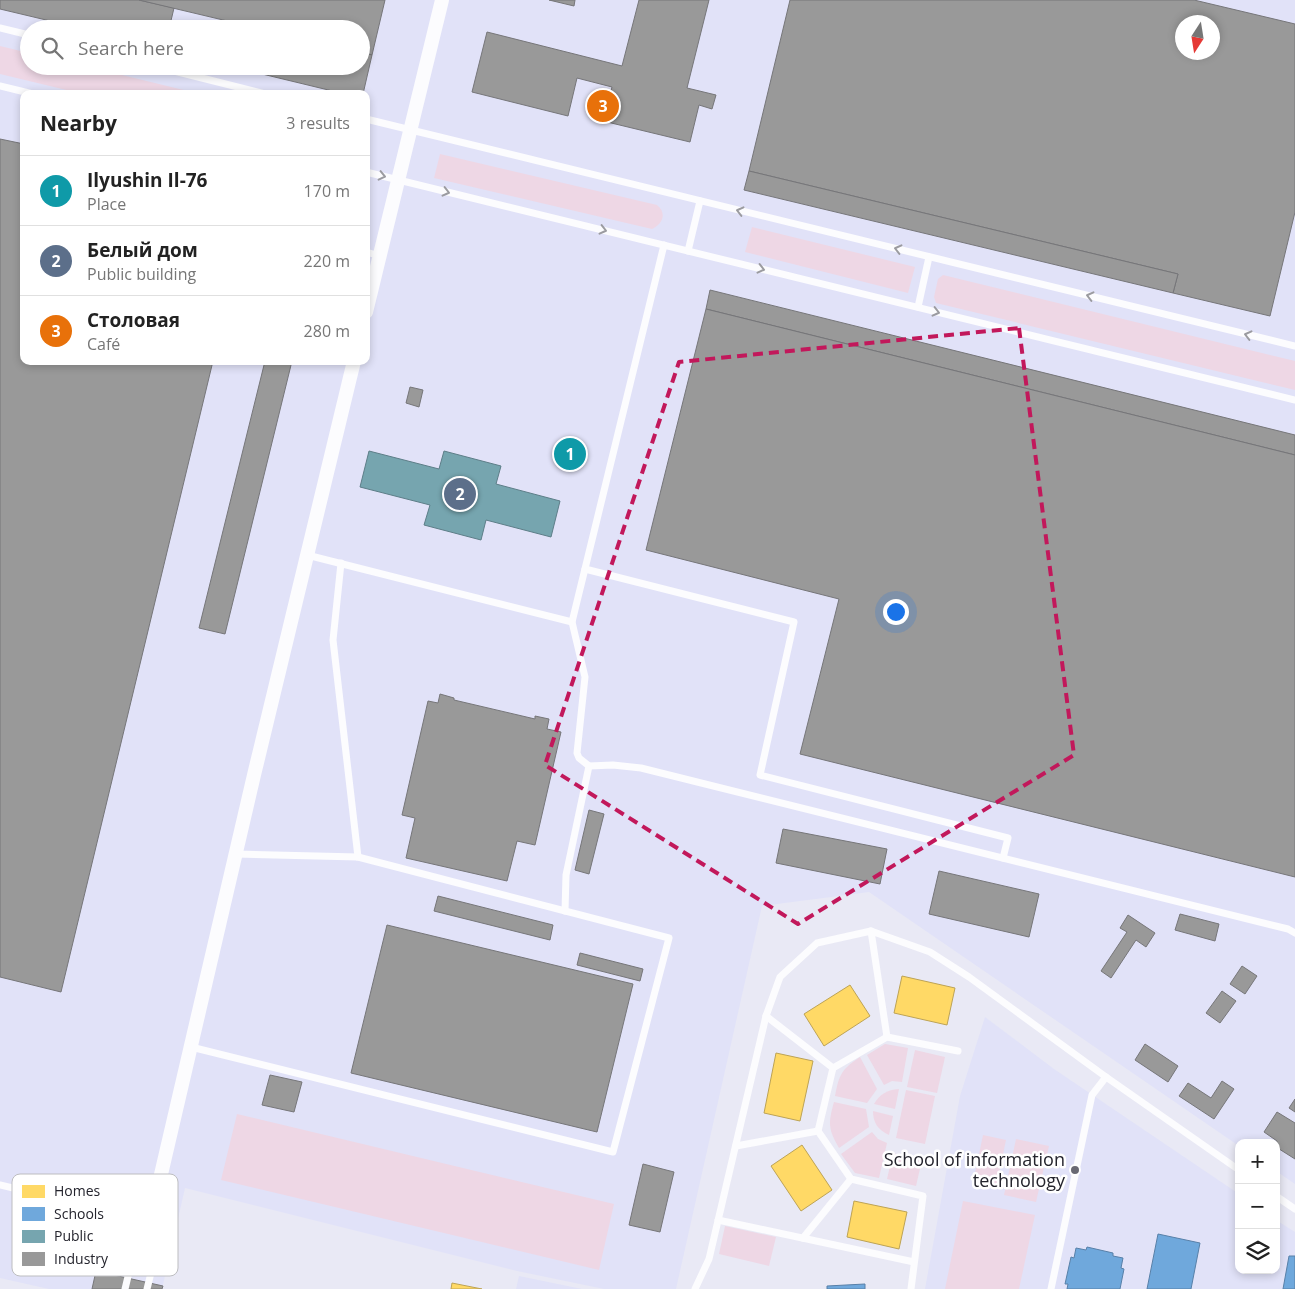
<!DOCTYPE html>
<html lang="en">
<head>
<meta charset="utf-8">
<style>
  :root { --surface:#fff; --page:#f2f2f2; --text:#222; --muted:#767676; --line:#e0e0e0; --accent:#696973 }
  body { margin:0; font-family:"Open Sans",sans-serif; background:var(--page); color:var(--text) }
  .controls { position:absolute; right:15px; bottom:15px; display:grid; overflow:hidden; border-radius:10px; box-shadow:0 2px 8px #0003 }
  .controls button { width:45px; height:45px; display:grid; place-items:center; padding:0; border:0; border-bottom:1px solid var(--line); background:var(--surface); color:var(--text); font:25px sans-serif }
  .compass { position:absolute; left:1175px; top:15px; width:45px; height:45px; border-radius:50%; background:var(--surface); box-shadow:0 2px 8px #0003; rotate:192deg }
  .you { position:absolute; left:895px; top:611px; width:18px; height:18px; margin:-12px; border:4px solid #fff; border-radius:50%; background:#1a73e8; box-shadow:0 0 0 8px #1a73e833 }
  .badge { display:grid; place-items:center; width:32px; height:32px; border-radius:50%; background:var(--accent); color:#fff; font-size:16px; font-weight:700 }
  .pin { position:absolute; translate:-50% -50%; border:2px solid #fff; box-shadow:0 1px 5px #0006 }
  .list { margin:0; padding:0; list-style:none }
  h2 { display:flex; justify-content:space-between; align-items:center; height:65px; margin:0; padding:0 20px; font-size:21px }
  h2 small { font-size:16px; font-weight:400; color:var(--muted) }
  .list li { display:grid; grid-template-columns:32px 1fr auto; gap:15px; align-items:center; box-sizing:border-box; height:70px; padding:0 20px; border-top:1px solid var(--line) }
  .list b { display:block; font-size:19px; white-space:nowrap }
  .list p { margin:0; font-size:16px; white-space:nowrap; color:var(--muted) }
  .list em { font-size:16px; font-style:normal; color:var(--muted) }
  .icon { flex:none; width:28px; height:28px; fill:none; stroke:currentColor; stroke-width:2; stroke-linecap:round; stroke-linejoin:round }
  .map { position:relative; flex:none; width:1295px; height:1289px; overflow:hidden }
  .search { position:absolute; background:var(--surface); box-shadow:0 2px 8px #0003; left:20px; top:20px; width:350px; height:55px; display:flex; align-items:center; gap:12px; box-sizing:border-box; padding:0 18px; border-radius:28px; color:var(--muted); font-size:19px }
  .panel { position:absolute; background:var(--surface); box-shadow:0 2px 8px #0003; left:20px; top:90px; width:350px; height:275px; border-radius:10px }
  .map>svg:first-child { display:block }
  .built { fill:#e1e2f8; fill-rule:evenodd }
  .green { fill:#eed7e5 }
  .homes { fill:#ffd966; stroke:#bda355 }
  .schools { fill:#6fa8dc; stroke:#5880a8 }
  .public { fill:#76a5af; stroke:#5d7e88 }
  .industry { fill:#999; stroke:#767679; fill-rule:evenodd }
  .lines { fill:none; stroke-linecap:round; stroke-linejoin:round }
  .lane { stroke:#fcfcfe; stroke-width:7 }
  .street { stroke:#fcfcfe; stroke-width:14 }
  .oneway { stroke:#9b9ba0 }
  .marked { fill:none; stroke:#c2185b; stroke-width:4; stroke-dasharray:10 6; stroke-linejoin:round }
  .poi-dot { fill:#696973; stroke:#fff; stroke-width:2 }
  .labels { text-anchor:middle; stroke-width:5; stroke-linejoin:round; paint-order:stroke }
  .poi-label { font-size:18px; fill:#24242d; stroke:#fff; text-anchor:end }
  .key { fill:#fff; stroke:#bdbdc0; stroke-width:1 }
  .key-label { font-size:14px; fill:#24242d }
</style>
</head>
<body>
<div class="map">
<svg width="1295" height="1289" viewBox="0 0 1295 1289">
  <rect width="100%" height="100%" fill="#e9e9f5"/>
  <g class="built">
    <path d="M0,0H1295V1184L1276,1171V1143H1239V1146L869,892L762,906L676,1289H604L517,1271L185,1188L162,1289H49L0,1278ZM1182,22H1212V52H1182ZM29,29H361V66H29ZM24,94H366V361H24Z"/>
    <polygon points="985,1017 1054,1069 1239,1194 1239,1270 1276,1270 1276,1220 1295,1232 1295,1289 925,1289 960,1096"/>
    <polygon points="519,1276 582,1289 516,1289"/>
  </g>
  <g class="green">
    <polygon points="0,46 29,53 29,66 85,66 200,94 83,94 0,74"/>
    <path d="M440,154L657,205C667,213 663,224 652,229L434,178Z"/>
    <polygon points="752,227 915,267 908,293 745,252"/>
    <polygon points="943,275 1295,361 1295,390 936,303 934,297 938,279"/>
    <polygon points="885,1044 908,1048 902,1082 892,1081 884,1085 867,1055"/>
    <polygon points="915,1050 945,1057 937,1093 907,1087"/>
    <path d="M860,1057L877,1089L867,1103L835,1096C839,1074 842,1069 860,1057Z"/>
    <path d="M899,1089L895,1109L874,1104C880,1094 887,1090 899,1089Z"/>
    <polygon points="906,1090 935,1096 925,1144 896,1138"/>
    <path d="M834,1102L866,1109L869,1127L839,1148C828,1129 828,1123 834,1102Z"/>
    <path d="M873,1111L893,1116L889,1135C878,1130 873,1123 873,1111Z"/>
    <polygon points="237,1114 614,1204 599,1270 221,1180"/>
    <polygon points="872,1132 878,1139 887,1143 879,1178 855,1173 841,1154"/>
    <polygon points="983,1135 1006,1140 996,1188 973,1183"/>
    <polygon points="1016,1139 1049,1146 1036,1202 1004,1195"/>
    <polygon points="893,1153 922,1160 916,1186 887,1179"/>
    <polygon points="963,1201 1035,1215 1019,1289 945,1289"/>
    <polygon points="725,1226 776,1237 769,1266 719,1254"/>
  </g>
  <g class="homes">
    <polygon points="902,976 955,988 947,1025 894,1013"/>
    <polygon points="850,985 870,1016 824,1046 804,1014"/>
    <polygon points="776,1053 813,1061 800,1121 764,1113"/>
    <polygon points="802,1145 832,1190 801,1211 771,1166"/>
    <polygon points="854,1201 907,1212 899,1249 847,1237"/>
    <polygon points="452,1283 482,1289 451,1289"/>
  </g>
  <g class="schools">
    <polygon points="1158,1234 1200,1243 1191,1289 1147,1289"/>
    <polygon points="1087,1247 1113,1253 1113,1256 1123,1258 1121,1268 1124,1269 1120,1289 1067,1289 1068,1284 1065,1284 1071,1257 1074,1258 1076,1248 1086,1250"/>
    <polygon points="1289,1256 1295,1256 1295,1289 1283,1289"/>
    <polygon points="865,1284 865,1289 827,1289 827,1286"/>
  </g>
  <polygon class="public" points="369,451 439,469 444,451 501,466 496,484 560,501 551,537 486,520 481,540 424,525 430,505 360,487"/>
  <g class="industry">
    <polygon points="0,0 139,0 174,8 169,29 84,29 0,9"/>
    <polygon points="139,0 385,0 372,55 361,52 361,29 261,29"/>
    <polygon points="549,0 575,0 574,6"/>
    <polygon points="639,0 709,0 687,88 716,95 712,109 699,105 690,142 603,121 612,87 577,78 568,116 472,92 487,32 622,66"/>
    <path d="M790,0H1194L1295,24V212L1270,316L1173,293L1178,274L749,171ZM1182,22H1212V52H1182Z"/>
    <polygon points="239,24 261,29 238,29"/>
    <polygon points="361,52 372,55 363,94 345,94 229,66 361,66"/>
    <polygon points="0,139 24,144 24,361 213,361 61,992 0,977"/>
    <polygon points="749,171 1178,274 1173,293 744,190"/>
    <polygon points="710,290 1295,435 1295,455 706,309"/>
    <polygon points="706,309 1295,455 1295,877 800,754 839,599 646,550"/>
    <polygon points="265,361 292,361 225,634 199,628"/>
    <polygon points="410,387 423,390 419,407 406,403"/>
    <polygon points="440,694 454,698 454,700 535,719 535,716 549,719 547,729 561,732 535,845 517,841 507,881 406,858 415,818 402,815 428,701 438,703"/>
    <polygon points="589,810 604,814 589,874 575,870"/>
    <polygon points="783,829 887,849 880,884 776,863"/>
    <polygon points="939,871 1039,894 1029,937 929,914"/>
    <polygon points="438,896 553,925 550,940 434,911"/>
    <polygon points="1180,914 1219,924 1215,941 1175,930"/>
    <polygon points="1128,915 1155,933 1146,947 1136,940 1111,978 1101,971 1127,932 1120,928"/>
    <polygon points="387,925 633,984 597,1132 351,1073"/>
    <polygon points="580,953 643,969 640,981 577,965"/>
    <polygon points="1242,966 1257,976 1245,994 1230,984"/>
    <polygon points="1222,991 1236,1001 1220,1023 1206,1013"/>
    <polygon points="1145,1044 1178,1066 1168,1082 1135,1060"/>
    <polygon points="270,1075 302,1082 294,1112 262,1105"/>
    <polygon points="1222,1081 1234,1089 1214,1119 1179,1096 1188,1083 1211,1098"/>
    <polygon points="1295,1099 1295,1112 1289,1108"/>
    <polygon points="1277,1112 1295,1123 1295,1159 1276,1147 1277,1141 1264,1132"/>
    <polygon points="643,1164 674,1172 660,1232 629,1225"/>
    <polygon points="96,1271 163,1286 162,1289 92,1289"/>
  </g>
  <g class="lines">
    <g class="lane">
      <polyline points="0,28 29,35"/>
      <polyline points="154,66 265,94"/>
      <polyline points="0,86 33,94"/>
      <polyline points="366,119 1295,346"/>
      <polyline points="366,172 1295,400"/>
      <polyline points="664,245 572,622 585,677 577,753 579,758 589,766 613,765 641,768 1288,929 1295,933"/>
      <polyline points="688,251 700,201"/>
      <polyline points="366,252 380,256"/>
      <polyline points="918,307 929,257"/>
      <polyline points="307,555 572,622"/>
      <polyline points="341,563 333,640 358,857"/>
      <polyline points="585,569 794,622 760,775 1008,838 1003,858"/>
      <polyline points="565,911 566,875 589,766"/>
      <polyline points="871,931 887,1037"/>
      <polyline points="766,1016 833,1068"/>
      <polyline points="191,1047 613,1152 669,938 358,857 236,854"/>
      <polyline points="736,1146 818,1131"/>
      <polyline points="0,1185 163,1224"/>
      <polyline points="1276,1196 1295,1209"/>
      <polyline points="718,1220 914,1262"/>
      <polyline points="803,1238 851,1179"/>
      <polyline points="125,1289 142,1218 159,1183"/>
      <polyline points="147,1289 163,1224 159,1184"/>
      <polyline points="695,1289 709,1259 766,1016 780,977 817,943 871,931 930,952 969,977 1106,1077 1239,1170"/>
      <polyline points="911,1289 923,1196 851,1179 818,1131 833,1068 887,1037 958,1051"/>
      <polyline points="1051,1289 1092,1095 1106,1077"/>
    </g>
    <g class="street">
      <polyline points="366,312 442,0"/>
      <polyline points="159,1183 254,775 354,361"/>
    </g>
  </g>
  <defs><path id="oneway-chevron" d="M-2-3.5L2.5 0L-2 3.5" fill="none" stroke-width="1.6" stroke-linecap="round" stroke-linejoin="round" transform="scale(1.25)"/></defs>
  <g class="oneway">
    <use href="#oneway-chevron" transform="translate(382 176) rotate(13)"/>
    <use href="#oneway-chevron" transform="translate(446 192) rotate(14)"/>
    <use href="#oneway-chevron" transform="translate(740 211) rotate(-166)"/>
    <use href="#oneway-chevron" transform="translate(603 230) rotate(14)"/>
    <use href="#oneway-chevron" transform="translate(898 249) rotate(-166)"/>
    <use href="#oneway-chevron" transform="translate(761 269) rotate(14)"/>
    <use href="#oneway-chevron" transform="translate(1090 296) rotate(-166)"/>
    <use href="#oneway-chevron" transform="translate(936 312) rotate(14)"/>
    <use href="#oneway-chevron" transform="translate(1248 335) rotate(-166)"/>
  </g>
  <path class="marked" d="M1019,328L1074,755L798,924L545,765L679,362Z"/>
  <circle class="poi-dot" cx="1075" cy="1170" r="5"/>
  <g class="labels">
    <g class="poi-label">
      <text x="1065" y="1166">School of information<tspan x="1065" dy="21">technology</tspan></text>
    </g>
  </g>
  <rect x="12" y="1174" width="166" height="102" rx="8" class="key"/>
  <rect x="22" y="1185" width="23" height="13" fill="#ffd966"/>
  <rect x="22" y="1207" width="23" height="14" fill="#6fa8dc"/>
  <rect x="22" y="1230" width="23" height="13" fill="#76a5af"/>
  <rect x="22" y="1252" width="23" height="14" fill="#999"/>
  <g class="key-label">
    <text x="54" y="1196">Homes</text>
    <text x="54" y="1219">Schools</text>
    <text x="54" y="1241">Public</text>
    <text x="54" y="1264">Industry</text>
  </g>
</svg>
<div class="controls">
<button>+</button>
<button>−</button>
<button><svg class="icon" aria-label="layers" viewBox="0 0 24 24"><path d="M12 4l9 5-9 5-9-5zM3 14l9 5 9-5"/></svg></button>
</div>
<svg class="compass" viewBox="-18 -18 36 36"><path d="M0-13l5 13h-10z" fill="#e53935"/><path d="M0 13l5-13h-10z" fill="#767676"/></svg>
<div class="you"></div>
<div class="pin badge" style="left:570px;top:454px;background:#0f9aa8">1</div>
<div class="pin badge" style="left:460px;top:494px;background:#5c6f8a">2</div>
<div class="pin badge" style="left:603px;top:106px;background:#e8710a">3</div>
<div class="search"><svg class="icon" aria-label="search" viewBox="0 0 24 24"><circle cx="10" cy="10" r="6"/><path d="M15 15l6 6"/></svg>Search here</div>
<section class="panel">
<h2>Nearby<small>3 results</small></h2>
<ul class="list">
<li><span class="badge" style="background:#0f9aa8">1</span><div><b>Ilyushin Il-76</b><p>Place</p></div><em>170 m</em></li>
<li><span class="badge" style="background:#5c6f8a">2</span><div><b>Белый дом</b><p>Public building</p></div><em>220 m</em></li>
<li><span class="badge" style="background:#e8710a">3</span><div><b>Столовая</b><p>Café</p></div><em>280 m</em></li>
</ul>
</section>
</div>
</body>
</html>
